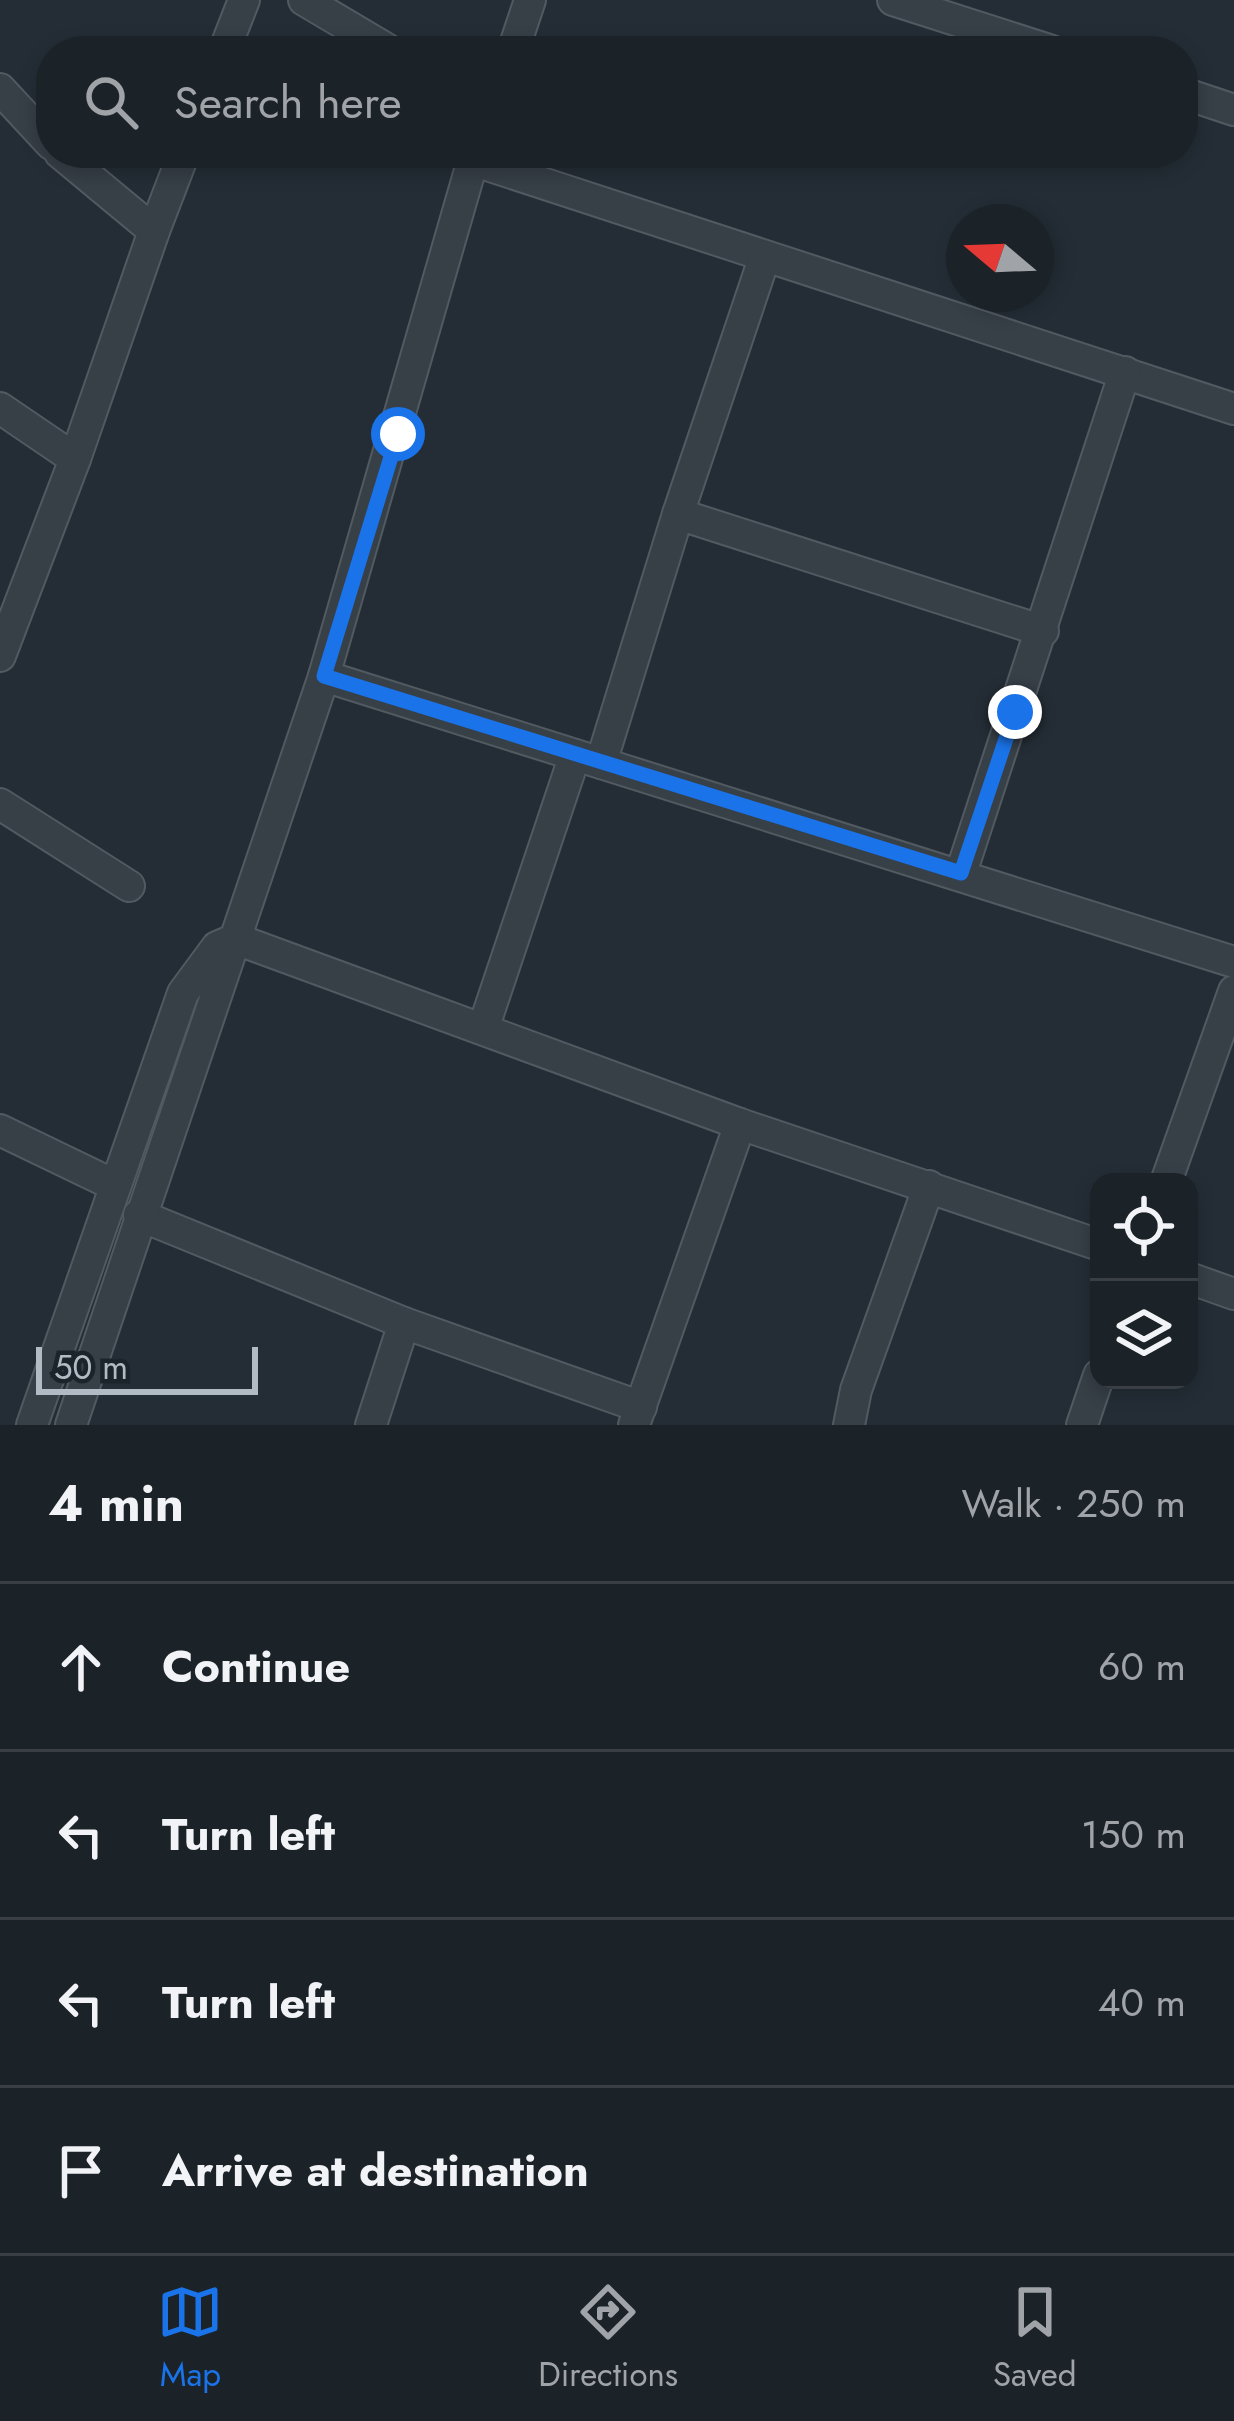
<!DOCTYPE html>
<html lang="en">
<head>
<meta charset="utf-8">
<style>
  :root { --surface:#1b2228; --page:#282f34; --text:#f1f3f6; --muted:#a0a4a8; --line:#393f45; --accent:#1a73e8 }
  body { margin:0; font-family:Jost,sans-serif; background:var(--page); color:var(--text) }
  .controls { position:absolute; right:36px; bottom:36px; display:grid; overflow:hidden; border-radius:24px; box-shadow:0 6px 18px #0003 }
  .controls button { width:108px; height:108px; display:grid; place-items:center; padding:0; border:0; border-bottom:3px solid var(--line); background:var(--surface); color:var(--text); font:60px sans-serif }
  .compass { position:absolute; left:946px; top:204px; width:108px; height:108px; border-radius:50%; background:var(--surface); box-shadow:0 6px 18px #0003; rotate:289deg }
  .scale { position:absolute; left:36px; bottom:30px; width:222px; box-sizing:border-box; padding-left:12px; border:6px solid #b2bac3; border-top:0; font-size:33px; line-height:42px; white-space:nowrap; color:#b2bac3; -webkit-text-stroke:9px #1c242b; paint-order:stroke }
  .stop { position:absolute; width:36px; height:36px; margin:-27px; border:9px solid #1a73e8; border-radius:50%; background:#fff }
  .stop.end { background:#1a73e8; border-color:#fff; box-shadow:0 3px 12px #0008 }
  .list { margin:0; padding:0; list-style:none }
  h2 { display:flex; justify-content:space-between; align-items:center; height:156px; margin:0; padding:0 48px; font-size:51px }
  h2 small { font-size:39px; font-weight:400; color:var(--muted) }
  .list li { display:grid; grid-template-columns:78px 1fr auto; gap:36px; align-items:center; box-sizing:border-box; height:168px; padding:0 48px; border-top:3px solid var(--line) }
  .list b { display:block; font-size:45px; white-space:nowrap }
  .list em { font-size:39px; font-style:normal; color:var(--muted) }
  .icon { flex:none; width:66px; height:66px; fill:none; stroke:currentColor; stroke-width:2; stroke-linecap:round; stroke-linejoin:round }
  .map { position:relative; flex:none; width:1234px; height:1425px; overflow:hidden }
  .search { position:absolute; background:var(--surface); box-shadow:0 6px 18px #0003; left:36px; right:36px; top:36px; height:132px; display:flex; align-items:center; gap:30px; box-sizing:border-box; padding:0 42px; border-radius:48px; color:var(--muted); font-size:45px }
  .sheet { height:828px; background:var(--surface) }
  nav { display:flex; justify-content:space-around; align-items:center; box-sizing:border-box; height:168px; border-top:3px solid var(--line); background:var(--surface); font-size:33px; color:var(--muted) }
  nav a { display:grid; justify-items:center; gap:6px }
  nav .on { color:var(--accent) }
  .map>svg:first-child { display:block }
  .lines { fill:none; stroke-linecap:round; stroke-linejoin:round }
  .minor-casing { stroke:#525a61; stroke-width:34 }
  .minor { stroke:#373f47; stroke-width:30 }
  .route { stroke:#1a73e8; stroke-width:15 }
</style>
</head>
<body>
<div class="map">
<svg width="1234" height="1425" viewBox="0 0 1234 1425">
  <rect width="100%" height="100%" fill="#242d36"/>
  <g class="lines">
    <g class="minor-casing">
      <g id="minor">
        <polyline points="304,0 390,51"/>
        <polyline points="893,0 1052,51"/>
        <polyline points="224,51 244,0"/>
        <polyline points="513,51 530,0"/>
        <polyline points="0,89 51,144"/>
        <polyline points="1183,93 1234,110"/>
        <polyline points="60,153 154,231 75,459"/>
        <polyline points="472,160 1234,409"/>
        <polyline points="154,231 184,153"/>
        <polyline points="765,256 678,514 1043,631"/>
        <polyline points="0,408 75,459 0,656"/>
        <polyline points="324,676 1234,962"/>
        <polyline points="601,763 678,514"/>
        <polyline points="0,804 129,886"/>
        <polyline points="961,873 1125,372"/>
        <polyline points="483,1029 575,755"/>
        <polyline points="0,1130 114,1185"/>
        <polyline points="1166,1182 1234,991"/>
        <polyline points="139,1215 404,1323 641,1407"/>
        <polyline points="1189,1278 1234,1294"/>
        <polyline points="32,1425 183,993 217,947 236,939 740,1124 1099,1245"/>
        <polyline points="71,1425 324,676 475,153"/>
        <polyline points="371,1425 404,1323"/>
        <polyline points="634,1425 740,1124"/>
        <polyline points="849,1425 856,1390 929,1186"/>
        <polyline points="1082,1425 1099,1375"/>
      </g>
    </g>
    <use href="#minor" class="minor"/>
  </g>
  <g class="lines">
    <polyline class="route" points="398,434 324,676 961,873 1015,712"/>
  </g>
</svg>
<div class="controls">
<button><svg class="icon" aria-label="locate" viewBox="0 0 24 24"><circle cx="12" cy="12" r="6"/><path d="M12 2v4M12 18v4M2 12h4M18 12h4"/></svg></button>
<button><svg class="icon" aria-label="layers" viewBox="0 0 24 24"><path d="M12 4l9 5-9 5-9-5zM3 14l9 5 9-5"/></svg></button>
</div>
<svg class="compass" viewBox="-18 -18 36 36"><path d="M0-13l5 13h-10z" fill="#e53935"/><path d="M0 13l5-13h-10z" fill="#a0a4a8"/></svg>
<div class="scale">50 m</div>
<div class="stop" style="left:398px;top:434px"></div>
<div class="stop end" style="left:1015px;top:712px"></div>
<div class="search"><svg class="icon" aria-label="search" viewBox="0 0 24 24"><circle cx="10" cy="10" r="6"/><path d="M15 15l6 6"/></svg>Search here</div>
</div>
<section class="sheet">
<h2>4 min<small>Walk · 250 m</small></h2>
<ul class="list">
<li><svg class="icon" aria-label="ahead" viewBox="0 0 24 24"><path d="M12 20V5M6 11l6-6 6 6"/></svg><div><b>Continue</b></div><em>60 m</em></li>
<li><svg class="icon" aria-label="left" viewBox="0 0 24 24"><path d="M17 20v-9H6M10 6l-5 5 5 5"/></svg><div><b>Turn left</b></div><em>150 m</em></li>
<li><svg class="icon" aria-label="left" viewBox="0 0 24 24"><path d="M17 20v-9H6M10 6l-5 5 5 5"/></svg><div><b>Turn left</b></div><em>40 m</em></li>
<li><svg class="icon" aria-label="arrive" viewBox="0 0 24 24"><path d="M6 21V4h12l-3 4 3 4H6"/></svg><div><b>Arrive at destination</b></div></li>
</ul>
</section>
<nav>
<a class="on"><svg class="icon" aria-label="map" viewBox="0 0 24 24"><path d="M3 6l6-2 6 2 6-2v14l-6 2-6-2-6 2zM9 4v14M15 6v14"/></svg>Map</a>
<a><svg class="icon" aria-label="directions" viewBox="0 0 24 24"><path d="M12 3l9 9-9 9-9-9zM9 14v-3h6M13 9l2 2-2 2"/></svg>Directions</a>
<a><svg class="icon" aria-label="saved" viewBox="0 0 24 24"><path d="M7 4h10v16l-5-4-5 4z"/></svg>Saved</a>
</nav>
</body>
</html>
